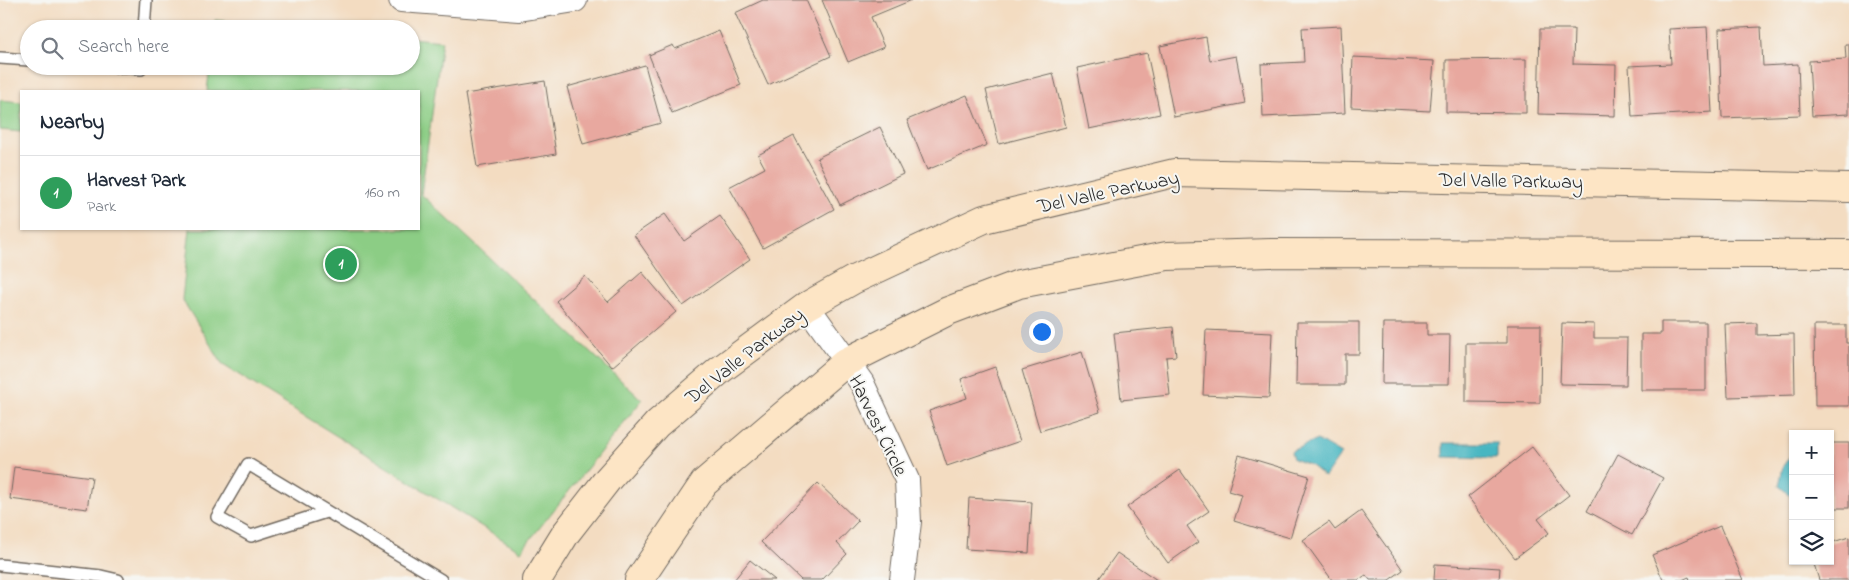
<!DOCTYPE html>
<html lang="en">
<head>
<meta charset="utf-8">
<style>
  :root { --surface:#fff; --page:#f6f6f7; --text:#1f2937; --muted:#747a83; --line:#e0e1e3; --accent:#b5179e }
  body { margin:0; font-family:"Indie Flower",sans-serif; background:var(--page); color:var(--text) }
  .controls { position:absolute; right:15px; bottom:15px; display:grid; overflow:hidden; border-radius:0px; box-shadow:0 1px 4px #0004 }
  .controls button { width:45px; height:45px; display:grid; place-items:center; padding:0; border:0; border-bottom:1px solid var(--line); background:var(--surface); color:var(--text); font:25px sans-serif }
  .you { position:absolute; left:1041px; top:331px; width:18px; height:18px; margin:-12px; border:4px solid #fff; border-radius:50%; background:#1a73e8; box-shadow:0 0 0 8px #1a73e833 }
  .badge { display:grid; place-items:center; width:32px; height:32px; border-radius:50%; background:var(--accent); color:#fff; font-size:16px; font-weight:700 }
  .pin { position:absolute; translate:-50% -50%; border:2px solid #fff; box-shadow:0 1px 5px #0006 }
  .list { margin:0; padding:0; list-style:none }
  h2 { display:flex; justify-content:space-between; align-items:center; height:65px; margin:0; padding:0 20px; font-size:21px }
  h2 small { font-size:16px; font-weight:400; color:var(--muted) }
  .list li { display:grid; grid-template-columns:32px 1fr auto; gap:15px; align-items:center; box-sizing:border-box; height:75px; padding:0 20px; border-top:1px solid var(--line) }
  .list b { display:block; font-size:19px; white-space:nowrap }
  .list p { margin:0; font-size:16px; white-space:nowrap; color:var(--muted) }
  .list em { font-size:16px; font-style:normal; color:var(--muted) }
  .icon { flex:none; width:28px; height:28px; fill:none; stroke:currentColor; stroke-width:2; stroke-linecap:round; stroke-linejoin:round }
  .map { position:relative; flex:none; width:1849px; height:580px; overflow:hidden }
  .search { position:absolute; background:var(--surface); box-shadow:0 1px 4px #0004; left:20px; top:20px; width:400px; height:55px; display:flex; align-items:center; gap:12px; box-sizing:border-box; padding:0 18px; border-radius:28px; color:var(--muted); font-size:19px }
  .panel { position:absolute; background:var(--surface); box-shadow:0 1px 4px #0004; left:20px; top:90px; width:400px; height:140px; border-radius:0px }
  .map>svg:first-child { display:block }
  .green { fill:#8ccd85; stroke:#5c7c58 }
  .water { fill:#47b6c1; stroke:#397076 }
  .building { fill:#e8a89f }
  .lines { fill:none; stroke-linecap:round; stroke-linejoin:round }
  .service-casing { stroke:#716960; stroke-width:14 }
  .minor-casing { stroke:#716960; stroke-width:26 }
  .secondary-casing { stroke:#716960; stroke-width:30 }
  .service { stroke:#fff; stroke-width:11 }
  .minor { stroke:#fff; stroke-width:24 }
  .secondary { stroke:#fde5c5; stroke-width:28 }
  .labels { text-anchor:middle; stroke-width:4; stroke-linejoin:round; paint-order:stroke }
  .street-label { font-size:20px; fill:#2b2b2b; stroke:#f6f6f2 }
</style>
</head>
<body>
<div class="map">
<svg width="1849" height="580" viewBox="0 0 1849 580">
  <rect width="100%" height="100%" fill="#f6f6f2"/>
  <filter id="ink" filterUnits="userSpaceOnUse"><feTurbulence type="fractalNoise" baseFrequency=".02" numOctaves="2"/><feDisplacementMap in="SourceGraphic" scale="10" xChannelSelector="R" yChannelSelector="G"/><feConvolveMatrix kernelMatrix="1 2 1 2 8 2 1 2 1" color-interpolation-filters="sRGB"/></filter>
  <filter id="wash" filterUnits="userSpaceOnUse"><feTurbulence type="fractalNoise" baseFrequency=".0096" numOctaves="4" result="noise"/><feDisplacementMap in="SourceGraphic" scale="20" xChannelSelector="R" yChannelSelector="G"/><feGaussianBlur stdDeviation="1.12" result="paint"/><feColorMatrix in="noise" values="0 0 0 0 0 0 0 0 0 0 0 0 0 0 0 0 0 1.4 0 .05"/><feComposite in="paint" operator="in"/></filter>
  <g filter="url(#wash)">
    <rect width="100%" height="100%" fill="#f3dcc1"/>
    <g class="green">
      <polygon points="215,20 313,29 214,29"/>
      <polygon points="411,38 442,41 421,194 642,400 521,551 223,365 182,299 190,229 419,229 419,91 207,91 210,66 411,66"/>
      <polygon points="0,100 21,102 21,132 0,130"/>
    </g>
    <g class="water">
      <polygon points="1317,440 1341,454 1325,477 1310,465 1293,459 1291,451"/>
      <polygon points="1443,443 1497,443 1497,458 1443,457"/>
      <polygon points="1793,452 1793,497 1792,497 1779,486 1783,466"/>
    </g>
    <g id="blocks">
      <g class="building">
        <polygon points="763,0 806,0 831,56 768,85 735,13"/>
        <polygon points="822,0 912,0 871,17 884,47 848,62"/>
        <polygon points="1341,26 1345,113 1263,117 1261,64 1304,62 1302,28"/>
        <polygon points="1707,27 1712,112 1632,117 1629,66 1671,64 1669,29"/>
        <polygon points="1761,27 1763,66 1798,64 1800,115 1722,118 1719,29"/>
        <polygon points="1540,29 1574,29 1573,64 1616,65 1615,116 1538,114"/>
        <polygon points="719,31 741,85 672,113 649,55 673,45 675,49"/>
        <polygon points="1206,37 1210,61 1236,56 1245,103 1174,117 1160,46"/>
        <polygon points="1845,44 1849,44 1849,114 1812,116 1809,61 1846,59"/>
        <polygon points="1147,53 1160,114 1089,129 1077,68"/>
        <polygon points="1353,57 1434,61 1430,111 1351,107"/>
        <polygon points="1526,59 1526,113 1446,112 1446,60"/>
        <polygon points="645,65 661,123 583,144 567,87"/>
        <polygon points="1053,73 1066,127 999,144 986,90"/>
        <polygon points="545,81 556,154 477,167 465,94"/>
        <polygon points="967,95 987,145 927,170 907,120"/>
        <polygon points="880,127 903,174 840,205 817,158"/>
        <polygon points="794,136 834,209 763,248 729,187 765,168 758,155"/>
        <polygon points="665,214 684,241 720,216 750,259 683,306 634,235"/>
        <polygon points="642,272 676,312 612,367 556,301 585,276 608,302"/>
        <polygon points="1297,322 1359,322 1359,354 1345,354 1345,385 1296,385"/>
        <polygon points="1661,322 1706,322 1706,390 1641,390 1641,334 1661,334"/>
        <polygon points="1383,323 1427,323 1427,335 1450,335 1449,384 1382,384"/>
        <polygon points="1562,323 1594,324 1594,338 1627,338 1626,385 1560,384"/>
        <polygon points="1757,323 1757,335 1794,334 1795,395 1728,397 1725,324"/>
        <polygon points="1507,325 1541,325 1540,403 1466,402 1466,343 1507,343"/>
        <polygon points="1814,325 1846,325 1846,343 1849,343 1849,406 1815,406"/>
        <polygon points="1173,327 1176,356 1166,357 1170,395 1121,400 1114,333"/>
        <polygon points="1206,330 1272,333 1269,398 1203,395"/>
        <polygon points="1082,352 1100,412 1040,431 1022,370"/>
        <polygon points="995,367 1020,441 947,466 929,411 967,398 961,379"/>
        <rect x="1830" y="443" width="19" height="65"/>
        <polygon points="1532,447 1569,495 1538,519 1549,533 1515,558 1468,497"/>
        <polygon points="1618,454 1663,478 1632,535 1587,511"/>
        <polygon points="1239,455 1309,476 1290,538 1234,521 1242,495 1228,491"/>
        <polygon points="14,467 92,477 87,509 10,499"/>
        <polygon points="1180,470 1209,511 1187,526 1198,542 1168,563 1127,507"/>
        <polygon points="818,483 858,521 837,543 847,554 822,580 801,580 761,542"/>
        <polygon points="969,498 1032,502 1029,553 966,549"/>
        <polygon points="1361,511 1403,570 1389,580 1370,580 1366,575 1358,580 1332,580 1303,540 1329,522 1335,530"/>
        <polygon points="1720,526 1743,580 1690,580 1689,577 1682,580 1663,580 1652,555"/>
        <polygon points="1849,537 1849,580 1819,580 1813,561 1830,561 1830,543"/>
        <polygon points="1117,553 1157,580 1098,580"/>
        <polygon points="750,560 775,580 734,580"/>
        <polygon points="1435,564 1500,568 1499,580 1434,580"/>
      </g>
    </g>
  </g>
  <g filter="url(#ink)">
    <use href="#blocks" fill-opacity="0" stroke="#716960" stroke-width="1"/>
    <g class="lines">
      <g class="service-casing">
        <g id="service">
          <polyline points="144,29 146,0"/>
          <polyline points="0,58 29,60"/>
          <polyline points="110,66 141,69 141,66"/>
          <polyline points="326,512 251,536 217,517 248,464 441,580"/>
          <polyline points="0,565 101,576 118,580"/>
        </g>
      </g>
      <g class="minor-casing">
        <g id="minor">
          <polyline points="401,0 519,9 575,0"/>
          <polyline points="807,306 862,383 907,480 909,522 902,580"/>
        </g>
      </g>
      <g class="secondary-casing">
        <g id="secondary">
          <polyline points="537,580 566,533 608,479 657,424 720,370 807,306 853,280 984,219 1174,173 1849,188"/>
          <polyline points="639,580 704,483 846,362 948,311 1019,284 1167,256 1271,253 1849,254"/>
        </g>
      </g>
      <use href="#service" class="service"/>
      <use href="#minor" class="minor"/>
      <use href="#secondary" class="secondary"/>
    </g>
  </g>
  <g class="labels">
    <g class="street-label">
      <text transform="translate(1511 180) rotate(1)" y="7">Del Valle Parkway</text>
      <text transform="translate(1108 191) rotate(-12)" y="7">Del Valle Parkway</text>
      <text transform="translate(744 355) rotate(-38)" y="7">Del Valle Parkway</text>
      <text transform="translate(879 425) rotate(64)" y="7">Harvest Circle</text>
    </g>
  </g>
</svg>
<div class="controls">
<button>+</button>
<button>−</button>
<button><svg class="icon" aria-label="layers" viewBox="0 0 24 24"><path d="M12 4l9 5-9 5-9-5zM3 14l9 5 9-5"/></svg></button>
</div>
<div class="you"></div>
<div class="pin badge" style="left:341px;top:264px;background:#2e9e5b">1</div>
<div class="search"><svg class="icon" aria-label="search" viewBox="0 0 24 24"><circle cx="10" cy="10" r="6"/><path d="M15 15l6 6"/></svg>Search here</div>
<section class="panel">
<h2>Nearby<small></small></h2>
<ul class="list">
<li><span class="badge" style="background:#2e9e5b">1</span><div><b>Harvest Park</b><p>Park</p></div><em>160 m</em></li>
</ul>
</section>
</div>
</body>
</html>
